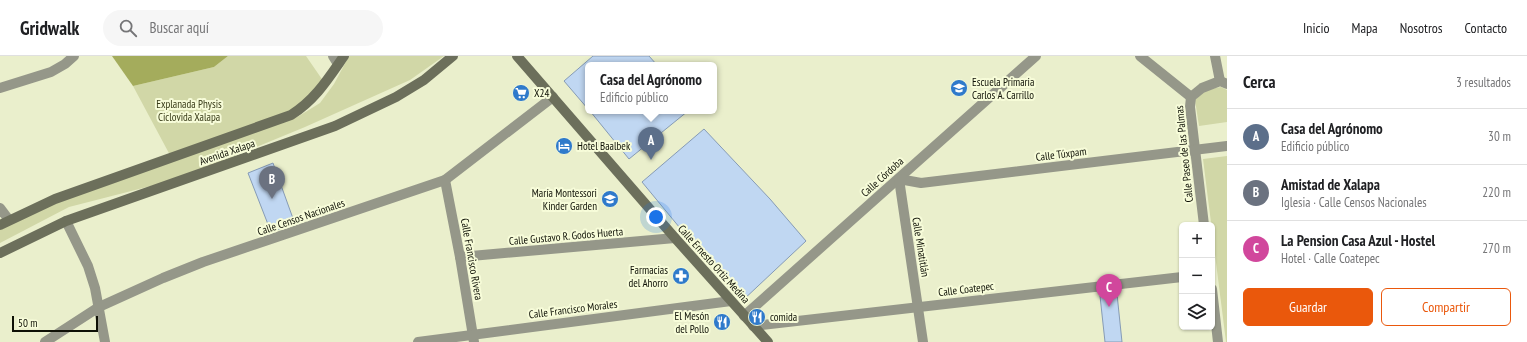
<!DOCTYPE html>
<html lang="es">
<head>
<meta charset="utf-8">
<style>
  :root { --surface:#fff; --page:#f6f6f6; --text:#202124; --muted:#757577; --line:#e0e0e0; --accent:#ea580c }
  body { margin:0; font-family:"PT Sans Narrow",sans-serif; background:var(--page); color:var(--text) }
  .controls { position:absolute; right:12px; bottom:12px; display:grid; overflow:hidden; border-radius:6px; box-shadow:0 1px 3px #0004 }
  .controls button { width:36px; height:36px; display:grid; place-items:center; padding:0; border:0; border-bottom:1px solid var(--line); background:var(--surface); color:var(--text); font:20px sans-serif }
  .scale { position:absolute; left:12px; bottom:10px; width:86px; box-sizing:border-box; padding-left:4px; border:2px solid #0e1005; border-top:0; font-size:11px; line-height:14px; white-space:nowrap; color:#0e1005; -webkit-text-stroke:3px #f7fcd9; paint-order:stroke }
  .you { position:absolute; left:656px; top:161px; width:14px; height:14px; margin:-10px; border:3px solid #fff; border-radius:50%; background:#1a73e8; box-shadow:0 0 0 6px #1a73e833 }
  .badge { display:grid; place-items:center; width:26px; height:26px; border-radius:50%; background:var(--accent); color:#fff; font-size:13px; font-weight:700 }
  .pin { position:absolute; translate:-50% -33px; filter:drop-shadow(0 1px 2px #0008) }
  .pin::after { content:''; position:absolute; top:21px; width:14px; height:12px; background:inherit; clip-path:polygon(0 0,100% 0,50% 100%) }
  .popup { position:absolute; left:585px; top:6px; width:132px; height:52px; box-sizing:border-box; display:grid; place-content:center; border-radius:6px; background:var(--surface); filter:drop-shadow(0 1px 3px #0005); font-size:13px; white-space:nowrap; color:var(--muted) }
  .popup b { font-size:15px; color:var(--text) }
  .popup::after { content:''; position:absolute; left:50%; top:100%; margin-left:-8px; border:8px solid transparent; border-top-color:var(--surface) }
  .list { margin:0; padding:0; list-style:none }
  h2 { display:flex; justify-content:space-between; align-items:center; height:52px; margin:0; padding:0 16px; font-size:17px }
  h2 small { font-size:13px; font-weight:400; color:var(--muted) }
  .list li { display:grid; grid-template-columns:26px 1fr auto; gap:12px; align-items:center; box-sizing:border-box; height:56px; padding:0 16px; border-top:1px solid var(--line) }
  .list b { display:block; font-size:15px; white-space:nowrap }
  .list p { margin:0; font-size:13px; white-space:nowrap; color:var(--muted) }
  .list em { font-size:13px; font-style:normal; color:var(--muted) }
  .actions { display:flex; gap:8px; padding:12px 16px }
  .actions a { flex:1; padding:9px 0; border:1px solid var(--accent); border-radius:6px; text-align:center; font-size:14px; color:var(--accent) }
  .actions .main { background:var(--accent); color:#fff }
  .icon { flex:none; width:22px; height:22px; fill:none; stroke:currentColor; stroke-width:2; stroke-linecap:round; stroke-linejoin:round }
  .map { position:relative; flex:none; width:1227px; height:286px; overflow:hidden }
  header { display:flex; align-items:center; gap:24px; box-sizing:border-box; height:56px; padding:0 20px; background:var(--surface); border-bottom:1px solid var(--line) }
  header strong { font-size:19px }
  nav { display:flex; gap:22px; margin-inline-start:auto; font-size:14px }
  .search { width:280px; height:36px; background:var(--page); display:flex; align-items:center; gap:10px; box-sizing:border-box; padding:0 14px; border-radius:22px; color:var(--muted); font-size:15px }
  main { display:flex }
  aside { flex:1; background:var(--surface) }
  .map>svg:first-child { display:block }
  .green { fill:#d1d7a7 }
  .forest { fill:#a4ac5c }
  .building { fill:#c0d7f2; stroke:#869bb5 }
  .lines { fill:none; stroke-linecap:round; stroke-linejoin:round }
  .minor { stroke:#959789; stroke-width:10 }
  .secondary { stroke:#6c6f5b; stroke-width:10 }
  .labels { text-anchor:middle; stroke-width:4; stroke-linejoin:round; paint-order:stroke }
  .poi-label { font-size:11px; fill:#0e1005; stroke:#f7fcd9; text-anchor:start }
  .park-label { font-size:11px; fill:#383b18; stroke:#f7fcd9 }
  .street-label { font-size:11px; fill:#0e1005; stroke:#f7fcd9 }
</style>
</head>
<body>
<header>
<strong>Gridwalk</strong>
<div class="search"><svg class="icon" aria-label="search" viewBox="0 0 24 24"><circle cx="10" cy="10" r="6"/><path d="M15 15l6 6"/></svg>Buscar aquí</div>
<nav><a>Inicio</a><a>Mapa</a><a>Nosotros</a><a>Contacto</a></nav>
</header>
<main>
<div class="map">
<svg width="1227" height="286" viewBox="0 0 1227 286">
  <rect width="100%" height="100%" fill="#eaefcc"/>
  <g class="green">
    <polygon points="228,0 306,0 326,29 309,47 171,101 133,30 214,11"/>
    <polygon points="349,0 444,0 410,24 305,71 178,123 69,151 0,187 0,172 64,143 299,60 320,47 334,28"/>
    <polygon points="1221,31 1227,34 1227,66 1199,70 1195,44 1205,34"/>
    <polygon points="1227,100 1227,286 1226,286 1203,103"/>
  </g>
  <polygon class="forest" points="112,0 228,0 214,11 133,30"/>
  <g class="building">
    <polygon points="593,0 649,0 657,9 588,9 588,53 564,25"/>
    <polygon points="590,55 688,55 629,103"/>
    <polygon points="704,73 770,143 806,185 741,246 642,126"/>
    <polygon points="273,107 295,168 271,176 248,117"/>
    <polygon points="1117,238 1122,286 1105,286 1100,240"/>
  </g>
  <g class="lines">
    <g class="minor">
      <polyline points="333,0 338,8"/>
      <polyline points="1140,0 1191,41"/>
      <polyline points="1215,0 1220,25"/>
      <polyline points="0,32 51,16 65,8 74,0"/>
      <polyline points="445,124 460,201 474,286"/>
      <polyline points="0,152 9,164"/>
      <polyline points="66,165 88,210 95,232 105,286"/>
      <polyline points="1204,169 1190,51 1191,41 1202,32 1220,25 1227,28"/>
      <polyline points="460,201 675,182"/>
      <polyline points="1212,233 1218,286"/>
      <polyline points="744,260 1036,0"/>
      <polyline points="753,270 1182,221"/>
      <polyline points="45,286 99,251 163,222 203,206 445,124 553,41"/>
      <polyline points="418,286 731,245"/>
      <polyline points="923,286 899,123 921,127 1227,90"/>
    </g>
    <g class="secondary">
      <polyline points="517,0 675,182 768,286"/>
      <path d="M0,169L55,143L291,59C315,44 328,23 344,0"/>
      <polyline points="0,197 66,165 335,70 396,41 424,24 453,0"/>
    </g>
  </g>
  <defs>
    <g id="school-disc" transform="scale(0.9)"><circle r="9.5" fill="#2f7acb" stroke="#f7fcd9"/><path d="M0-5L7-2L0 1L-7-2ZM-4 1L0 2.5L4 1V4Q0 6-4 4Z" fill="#fff"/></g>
    <g id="supermarket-disc" transform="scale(0.9)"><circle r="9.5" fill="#2f7acb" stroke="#f7fcd9"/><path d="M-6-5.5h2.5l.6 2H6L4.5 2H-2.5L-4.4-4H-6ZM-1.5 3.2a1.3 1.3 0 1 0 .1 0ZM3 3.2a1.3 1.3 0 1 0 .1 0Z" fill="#fff"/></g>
    <g id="hotel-disc" transform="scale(0.9)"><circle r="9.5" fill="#2f7acb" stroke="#f7fcd9"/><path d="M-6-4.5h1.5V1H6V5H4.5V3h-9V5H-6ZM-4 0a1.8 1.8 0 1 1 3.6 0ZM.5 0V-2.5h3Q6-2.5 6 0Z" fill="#fff"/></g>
    <g id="pharmacy-disc" transform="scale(0.9)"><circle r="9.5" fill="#2f7acb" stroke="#f7fcd9"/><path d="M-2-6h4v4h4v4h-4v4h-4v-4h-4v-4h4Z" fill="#fff"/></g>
    <g id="restaurant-disc" transform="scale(0.9)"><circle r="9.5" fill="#2f7acb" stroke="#f7fcd9"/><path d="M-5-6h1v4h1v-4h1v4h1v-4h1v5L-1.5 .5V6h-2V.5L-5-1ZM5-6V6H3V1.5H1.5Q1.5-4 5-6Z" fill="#fff"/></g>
  </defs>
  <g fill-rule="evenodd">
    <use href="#school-disc" x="959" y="32"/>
    <use href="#supermarket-disc" x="521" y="37"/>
    <use href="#hotel-disc" x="564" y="90"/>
    <use href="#school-disc" x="610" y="143"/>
    <use href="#pharmacy-disc" x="681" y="220"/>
    <use href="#restaurant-disc" x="757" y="261"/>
    <use href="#restaurant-disc" x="722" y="266"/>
  </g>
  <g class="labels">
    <g class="poi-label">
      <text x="972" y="30">Escuela Primaria<tspan x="972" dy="13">Carlos A. Carrillo</tspan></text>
      <text x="534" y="41">X24</text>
      <text x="577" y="94">Hotel Baalbek</text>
      <text x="597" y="141" text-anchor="end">María Montessori<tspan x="597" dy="13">Kinder Garden</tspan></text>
      <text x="668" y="218" text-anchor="end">Farmacias<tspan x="668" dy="13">del Ahorro</tspan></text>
      <text x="709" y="264" text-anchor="end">El Mesón<tspan x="709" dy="13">del Pollo</tspan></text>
      <text x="770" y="265">comida</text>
    </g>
    <g class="park-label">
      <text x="189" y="52">Explanada Physis<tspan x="189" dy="13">Ciclovida Xalapa</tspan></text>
    </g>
    <g class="street-label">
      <text transform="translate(227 96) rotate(-19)" y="4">Avenida Xalapa</text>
      <text transform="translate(1061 98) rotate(-7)" y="4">Calle Túxpam</text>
      <text transform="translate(1184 98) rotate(-96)" y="4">Calle Paseo de las Palmas</text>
      <text transform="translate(882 121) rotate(-42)" y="4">Calle Córdoba</text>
      <text transform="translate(301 161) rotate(-19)" y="4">Calle Censos Nacionales</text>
      <text transform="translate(566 180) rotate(-5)" y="4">Calle Gustavo R. Godos Huerta</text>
      <text transform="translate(921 191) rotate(81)" y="4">Calle Minatitlán</text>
      <text transform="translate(472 203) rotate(80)" y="4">Calle Francisco Rivera</text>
      <text transform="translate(714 208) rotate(48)" y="4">Calle Ernesto Ortiz Medina</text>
      <text transform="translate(966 233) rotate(-7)" y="4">Calle Coatepec</text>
      <text transform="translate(573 253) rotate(-7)" y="4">Calle Francisco Morales</text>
    </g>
  </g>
</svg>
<div class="controls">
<button>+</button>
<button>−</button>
<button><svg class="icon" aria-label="layers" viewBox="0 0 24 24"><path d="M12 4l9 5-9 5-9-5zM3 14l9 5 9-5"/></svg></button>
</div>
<div class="scale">50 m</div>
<div class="you"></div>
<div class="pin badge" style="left:651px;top:104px;background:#5c6f8a">A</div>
<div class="popup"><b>Casa del Agrónomo</b>Edificio público</div>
<div class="pin badge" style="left:272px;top:143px;background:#6b7280">B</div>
<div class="pin badge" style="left:1109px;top:251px;background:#d1479c">C</div>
</div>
<aside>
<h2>Cerca<small>3 resultados</small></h2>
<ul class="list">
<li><span class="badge" style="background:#5c6f8a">A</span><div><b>Casa del Agrónomo</b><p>Edificio público</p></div><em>30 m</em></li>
<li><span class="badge" style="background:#6b7280">B</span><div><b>Amistad de Xalapa</b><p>Iglesia · Calle Censos Nacionales</p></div><em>220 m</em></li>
<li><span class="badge" style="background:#d1479c">C</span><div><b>La Pension Casa Azul - Hostel</b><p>Hotel · Calle Coatepec</p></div><em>270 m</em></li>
</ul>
<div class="actions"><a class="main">Guardar</a><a>Compartir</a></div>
</aside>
</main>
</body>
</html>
